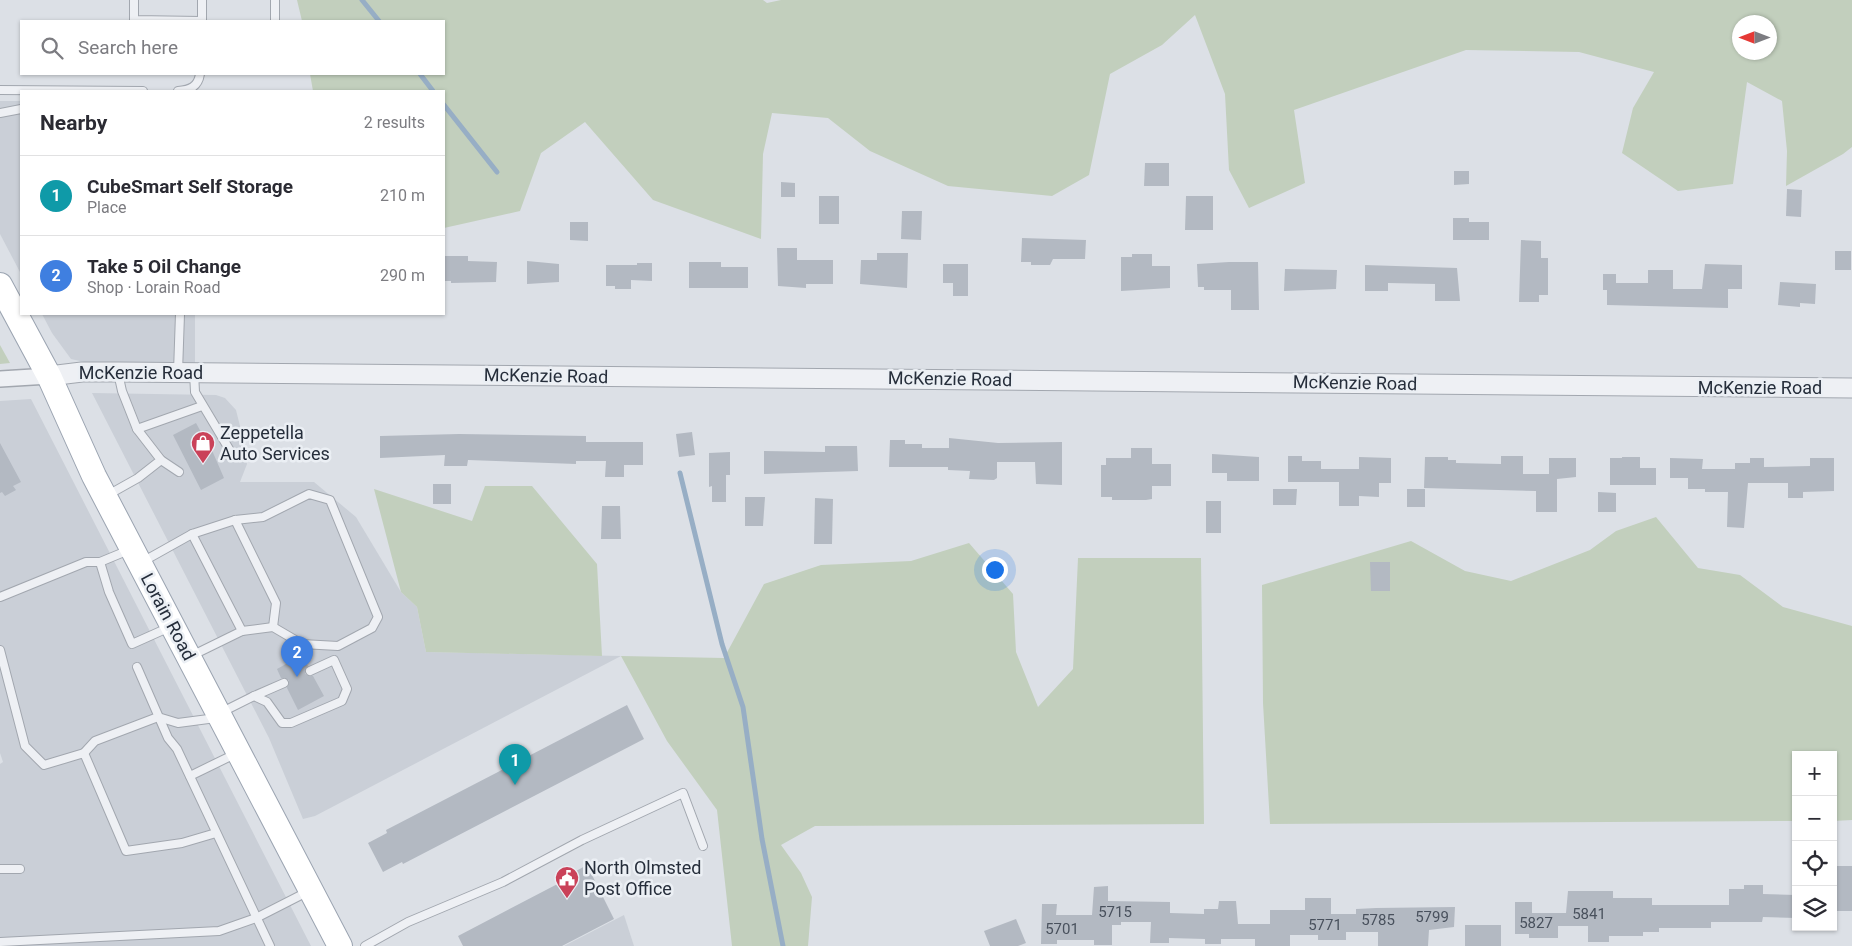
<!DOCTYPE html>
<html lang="en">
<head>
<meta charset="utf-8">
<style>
  :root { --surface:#fff; --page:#f7f7f7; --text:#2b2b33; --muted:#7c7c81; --line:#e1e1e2; --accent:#b45309 }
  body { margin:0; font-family:Roboto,sans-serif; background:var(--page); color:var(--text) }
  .controls { position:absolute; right:15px; bottom:15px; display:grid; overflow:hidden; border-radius:0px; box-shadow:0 1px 4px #0004 }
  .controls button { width:45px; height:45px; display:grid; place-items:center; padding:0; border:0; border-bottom:1px solid var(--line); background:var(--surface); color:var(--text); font:25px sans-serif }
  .compass { position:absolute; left:1732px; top:15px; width:45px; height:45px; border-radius:50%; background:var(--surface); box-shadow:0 1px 4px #0004; rotate:270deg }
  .you { position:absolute; left:994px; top:569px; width:18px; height:18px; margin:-12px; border:4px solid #fff; border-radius:50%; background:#1a73e8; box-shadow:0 0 0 8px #1a73e833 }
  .badge { display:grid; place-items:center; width:32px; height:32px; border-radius:50%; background:var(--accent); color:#fff; font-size:16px; font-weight:700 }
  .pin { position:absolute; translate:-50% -41px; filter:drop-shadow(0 1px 2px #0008) }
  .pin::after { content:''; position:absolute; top:26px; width:18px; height:15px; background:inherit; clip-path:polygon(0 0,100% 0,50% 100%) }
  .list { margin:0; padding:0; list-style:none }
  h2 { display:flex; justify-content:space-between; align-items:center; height:65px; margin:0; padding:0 20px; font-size:21px }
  h2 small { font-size:16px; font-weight:400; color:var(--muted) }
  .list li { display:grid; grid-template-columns:32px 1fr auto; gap:15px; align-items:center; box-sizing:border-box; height:80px; padding:0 20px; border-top:1px solid var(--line) }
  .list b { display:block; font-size:19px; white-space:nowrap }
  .list p { margin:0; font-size:16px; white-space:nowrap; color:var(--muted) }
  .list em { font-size:16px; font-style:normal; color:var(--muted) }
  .icon { flex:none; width:28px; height:28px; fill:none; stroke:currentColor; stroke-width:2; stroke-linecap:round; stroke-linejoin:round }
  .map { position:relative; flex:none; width:1852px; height:946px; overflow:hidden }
  .search { position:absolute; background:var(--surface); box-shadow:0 1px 4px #0004; left:20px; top:20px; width:425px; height:55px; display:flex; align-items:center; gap:12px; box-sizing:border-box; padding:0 18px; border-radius:0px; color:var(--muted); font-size:19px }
  .panel { position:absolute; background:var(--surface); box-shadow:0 1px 4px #0004; left:20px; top:90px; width:425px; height:225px; border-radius:0px }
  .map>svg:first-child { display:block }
  .built { fill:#cacfd7 }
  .green { fill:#c2cfbd; fill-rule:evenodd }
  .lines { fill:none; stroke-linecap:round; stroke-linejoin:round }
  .stream { stroke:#97aec5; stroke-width:5 }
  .building { fill:#b3b9c2 }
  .service-casing { stroke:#a2a7af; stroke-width:10 }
  .minor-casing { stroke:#a2a7af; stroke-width:18 }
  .tertiary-casing { stroke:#a2a7af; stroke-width:21 }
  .primary-casing { stroke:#9ba4b1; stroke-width:26 }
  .service { stroke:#eef0f4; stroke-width:8 }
  .minor { stroke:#eef0f4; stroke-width:15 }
  .tertiary { stroke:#eef0f4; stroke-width:19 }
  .primary { stroke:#fff; stroke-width:24 }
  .labels { text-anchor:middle; stroke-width:5; stroke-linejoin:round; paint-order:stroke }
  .number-label { font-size:15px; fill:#49515d }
  .street-label { font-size:18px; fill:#262e3b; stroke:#ebeff4 }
  .poi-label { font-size:18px; fill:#262e3b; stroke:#ebeff4; text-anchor:start }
</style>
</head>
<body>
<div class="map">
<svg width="1852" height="946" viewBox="0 0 1852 946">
  <rect width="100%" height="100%" fill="#dce0e6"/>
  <g class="built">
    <polygon points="0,101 21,101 21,274 0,234"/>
    <polygon points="42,314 195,314 195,366 98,365 71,359 52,333"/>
    <polygon points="92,393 216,395 225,398 236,410 243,438 247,464 240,482 314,482 356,517 401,592 417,607 426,652 621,656 315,816 303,819 269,738"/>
    <polygon points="31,399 311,946 0,946 0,764 3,762 0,753 0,401"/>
    <polygon points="624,915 634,946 564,946"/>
  </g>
  <g class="green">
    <path d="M297,0H763L767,3L781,0H1852V147L1843,154L1786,186L1787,151L1782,101L1747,82L1733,184L1678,191L1622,153L1633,108L1654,72L1579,52L1466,50L1294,110L1305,183L1249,208L1229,170L1225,94L1195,15L1162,45L1110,74L1089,175L1052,196L948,186L870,151L828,118L772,113L763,154L761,239L653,200L585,122L541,153L520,211L444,228V91H313L310,74H444V21H302ZM1770,22V52H1740V22Z"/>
    <polygon points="0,345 10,363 0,364"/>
    <polygon points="485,486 532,486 597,564 602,656 426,652 417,607 401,592 374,489 472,521"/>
    <polygon points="1656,517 1698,568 1740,575 1783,607 1852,626 1852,820 1833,821 1833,755 1796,755 1796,821 1270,824 1263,703 1262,585 1411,541 1465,571 1511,581 1590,550 1616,531"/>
    <polygon points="969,543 1013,594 1016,652 1038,707 1073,669 1078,558 1201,558 1204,824 815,826 781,845 801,873 812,897 808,946 732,946 717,810 667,741 621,656 724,658 764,584 821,565 911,561"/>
  </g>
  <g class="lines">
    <g class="stream">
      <polyline points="362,0 379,21"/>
      <polyline points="420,74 433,91"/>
      <polyline points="444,105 497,172"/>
      <polyline points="680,473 722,644 743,707 762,839 783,946"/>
    </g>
  </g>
  <g class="building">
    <polygon points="1145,163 1169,163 1169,186 1144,186"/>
    <polygon points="1454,171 1469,171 1469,184 1454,185"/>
    <polygon points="781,182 795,183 795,197 781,197"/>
    <polygon points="1787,189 1802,190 1801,217 1786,216"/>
    <rect x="819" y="196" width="20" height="28"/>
    <polygon points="1186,196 1213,196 1213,230 1185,230"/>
    <polygon points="902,211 922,211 921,240 901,239"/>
    <polygon points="1453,218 1469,218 1469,222 1489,222 1489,240 1453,240"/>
    <polygon points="570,222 588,222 588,241 570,240"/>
    <polygon points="1022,238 1086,240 1085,259 1053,259 1050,265 1031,265 1031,262 1021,262"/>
    <polygon points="1521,240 1541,241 1541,258 1548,258 1548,295 1539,295 1539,302 1519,302"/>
    <polygon points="777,248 797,248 797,260 833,260 833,284 806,284 806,288 778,286"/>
    <rect x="1835" y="251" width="16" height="19"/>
    <polygon points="877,253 908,253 907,288 860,284 861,260 877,260"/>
    <polygon points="1132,254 1152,254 1152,266 1170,266 1170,288 1121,291 1121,257 1132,257"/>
    <polygon points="444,256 468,256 468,261 497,262 496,282 451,283 451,281 444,281"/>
    <polygon points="527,261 559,264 559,282 527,284"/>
    <polygon points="689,262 721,262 721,267 748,267 748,288 689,288"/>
    <polygon points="1229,262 1258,262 1259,310 1231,310 1231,290 1204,290 1204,287 1198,287 1197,264"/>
    <polygon points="637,263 652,263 652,281 631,280 631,289 615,289 615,286 606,286 606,265 637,265"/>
    <polygon points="943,264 968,264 968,296 953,296 953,283 943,283"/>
    <polygon points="1705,264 1742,265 1742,289 1728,289 1728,308 1607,305 1607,290 1603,290 1603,274 1616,274 1616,283 1648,283 1648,270 1673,270 1673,289 1702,289"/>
    <polygon points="1365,265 1457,268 1460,301 1435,301 1435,284 1388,283 1388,291 1365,291"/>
    <polygon points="1285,269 1337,270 1336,289 1284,291"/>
    <polygon points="1780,282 1816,284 1815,304 1800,303 1800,307 1778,305"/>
    <polygon points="196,423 202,434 204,432 224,478 201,490 173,435"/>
    <polygon points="692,432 695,455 679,457 676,434"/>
    <polygon points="459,434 586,436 586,442 643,442 643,465 624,465 624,477 605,477 606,461 576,461 576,464 468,460 467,466 444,466 445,455 380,458 380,436"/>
    <polygon points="949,438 998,443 1062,442 1062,485 1036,484 1035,462 997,462 997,478 994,480 969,479 970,471 948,470 948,467 889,467 890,440 905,440 905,444 922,444 922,448 949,448"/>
    <polygon points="0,443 21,482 13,486 16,490 5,496 2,492 0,493"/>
    <polygon points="825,446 857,446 858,471 764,474 764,451 825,452"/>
    <polygon points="1131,448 1152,448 1152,464 1171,464 1171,486 1152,486 1152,499 1146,500 1112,500 1112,497 1101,497 1101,465 1106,465 1106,458 1131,458"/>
    <polygon points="730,452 730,475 726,475 726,502 712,502 712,486 709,487 709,453"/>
    <polygon points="1212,454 1259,457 1259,481 1227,481 1227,473 1212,473"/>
    <polygon points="1288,456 1302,456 1302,461 1321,461 1321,469 1359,469 1359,457 1391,458 1391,483 1379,483 1379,497 1359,496 1359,506 1339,506 1339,482 1288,482"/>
    <polygon points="1501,456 1523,456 1523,474 1549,474 1549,458 1576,458 1576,477 1557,479 1557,512 1536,512 1536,491 1424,488 1425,457 1448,457 1448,460 1456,460 1456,463 1501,464"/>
    <polygon points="1622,457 1640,457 1640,468 1656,468 1656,485 1610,485 1610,458 1622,458"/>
    <polygon points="1670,458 1703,459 1702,469 1735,469 1735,463 1750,463 1750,458 1764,458 1764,467 1810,466 1810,458 1834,458 1834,491 1803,492 1803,498 1788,498 1788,483 1748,483 1744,528 1727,527 1728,492 1705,492 1705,489 1688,489 1688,478 1670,478"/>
    <rect x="433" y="484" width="18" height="20"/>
    <polygon points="1273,489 1297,489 1296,505 1273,505"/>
    <rect x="1407" y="489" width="18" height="18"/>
    <polygon points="1598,492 1616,493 1616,512 1598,512"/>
    <polygon points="745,497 765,497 763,526 745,526"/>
    <polygon points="815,498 833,499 832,544 814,544"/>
    <rect x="1206" y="501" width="15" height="32"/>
    <polygon points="602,506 620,506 621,539 601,539"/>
    <polygon points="1370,562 1390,562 1390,591 1371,591"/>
    <polygon points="302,655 308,666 305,674 313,676 324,696 298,710 287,688 289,680 281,678 277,669"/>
    <polygon points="627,705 644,739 403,864 402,862 383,872 368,843 387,833 386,830"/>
    <polygon points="587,865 614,919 562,946 463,946 458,936 569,878 567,876"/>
    <rect x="1835" y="866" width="17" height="45"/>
    <polygon points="1744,885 1763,885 1763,894 1796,895 1796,918 1763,917 1762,922 1711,922 1711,928 1659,928 1659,932 1643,932 1643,936 1609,936 1609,942 1588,942 1588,926 1558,926 1558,938 1529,938 1529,934 1515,934 1515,902 1532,902 1532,913 1566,913 1568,891 1613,891 1613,898 1652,898 1652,905 1729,905 1729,889 1744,889"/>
    <polygon points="1108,886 1108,901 1170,902 1170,913 1204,914 1204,909 1218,909 1219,901 1236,901 1238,924 1270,924 1270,910 1305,910 1305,898 1331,898 1331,914 1356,914 1356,909 1376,908 1455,907 1454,927 1429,930 1428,946 1378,946 1378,932 1346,932 1346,940 1318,940 1318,935 1290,935 1290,946 1255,946 1255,939 1221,939 1221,944 1205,944 1205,939 1169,938 1169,943 1150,943 1151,922 1121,922 1121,925 1112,925 1112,945 1094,945 1094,940 1057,940 1057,944 1041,944 1042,904 1057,904 1056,915 1092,915 1094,887"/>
    <polygon points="1016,919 1026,943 1018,946 990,946 984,931"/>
    <rect x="1465" y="925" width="36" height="21"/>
  </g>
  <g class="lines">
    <g class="service-casing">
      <g id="service">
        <polyline points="134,0 134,20 201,21"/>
        <polyline points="202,21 202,0"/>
        <polyline points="275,21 275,0"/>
        <polyline points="0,90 143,91"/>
        <path d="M178,91C190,90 198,87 200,74"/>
        <polyline points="0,113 21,109"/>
        <polyline points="178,372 180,314"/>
        <polyline points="194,372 195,392 232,454"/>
        <polyline points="118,373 122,391 137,429 202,406"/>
        <polyline points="161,460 179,472"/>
        <polyline points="106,496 138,478 161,460 137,429"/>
        <polyline points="235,520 276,603 273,627"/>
        <polyline points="192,534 242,631"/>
        <polyline points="100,562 109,592 132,644 170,627"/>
        <polyline points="142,562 192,534 235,520 263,517 309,494 330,500 378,617 372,628 338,646 302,644 273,627 242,631 191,656"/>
        <polyline points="0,597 86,562 100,562 129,550"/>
        <polyline points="0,650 25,746 44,765 84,753 126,851 182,843 216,833"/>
        <polyline points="137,667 168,738 177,749 270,946"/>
        <polyline points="254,696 284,683"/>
        <polyline points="220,713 254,696 267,702 282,723 291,723 342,701 347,689 334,660 310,671"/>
        <polyline points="84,753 95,741 158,717 178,723 216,718"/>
        <polyline points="190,776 235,754"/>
        <polyline points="0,869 20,869"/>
        <polyline points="0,942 219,931 256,918 309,891"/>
        <polyline points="365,946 408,922 503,882 582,840 683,793 703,846"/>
      </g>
    </g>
    <g class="minor-casing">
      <polyline id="minor" points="0,379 49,376"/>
    </g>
    <g class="tertiary-casing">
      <polyline id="tertiary" points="49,376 82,372 118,372 1852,388"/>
    </g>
    <g class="primary-casing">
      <polyline id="primary" points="0,285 49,376 94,476 340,946"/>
    </g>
    <use href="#service" class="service"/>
    <use href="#minor" class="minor"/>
    <use href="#tertiary" class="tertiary"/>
    <use href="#primary" class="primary"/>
  </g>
  <defs>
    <g id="shop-pin" transform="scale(1.25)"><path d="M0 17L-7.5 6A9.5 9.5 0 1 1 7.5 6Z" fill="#ca4259" stroke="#ebeff4"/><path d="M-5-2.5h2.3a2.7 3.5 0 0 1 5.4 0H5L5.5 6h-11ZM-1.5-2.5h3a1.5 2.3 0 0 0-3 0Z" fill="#fff"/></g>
    <g id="civic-pin" transform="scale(1.25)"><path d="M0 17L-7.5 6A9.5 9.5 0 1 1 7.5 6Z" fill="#ca4259" stroke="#ebeff4"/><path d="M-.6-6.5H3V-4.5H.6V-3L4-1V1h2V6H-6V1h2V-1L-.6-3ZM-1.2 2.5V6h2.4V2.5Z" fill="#fff"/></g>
  </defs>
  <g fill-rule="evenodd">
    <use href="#shop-pin" x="203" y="443"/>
    <use href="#civic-pin" x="567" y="878"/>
  </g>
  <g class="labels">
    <g class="number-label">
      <text x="1115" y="917">5715</text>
      <text x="1589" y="919">5841</text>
      <text x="1432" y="922">5799</text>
      <text x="1378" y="925">5785</text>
      <text x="1536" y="928">5827</text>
      <text x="1325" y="930">5771</text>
      <text x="1062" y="934">5701</text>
    </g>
    <g class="street-label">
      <text x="141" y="379">McKenzie Road</text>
      <text transform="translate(546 376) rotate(1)" y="6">McKenzie Road</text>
      <text transform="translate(950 379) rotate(1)" y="6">McKenzie Road</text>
      <text transform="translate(1355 383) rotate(1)" y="6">McKenzie Road</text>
      <text x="1760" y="394">McKenzie Road</text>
      <text transform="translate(168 617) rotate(62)" y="6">Lorain Road</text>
    </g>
    <g class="poi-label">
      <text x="220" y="439">Zeppetella<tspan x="220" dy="21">Auto Services</tspan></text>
      <text x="584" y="874">North Olmsted<tspan x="584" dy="21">Post Office</tspan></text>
    </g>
  </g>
</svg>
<div class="controls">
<button>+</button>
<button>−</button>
<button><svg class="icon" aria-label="locate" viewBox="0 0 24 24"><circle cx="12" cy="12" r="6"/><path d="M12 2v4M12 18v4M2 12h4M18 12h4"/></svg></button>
<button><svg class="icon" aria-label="layers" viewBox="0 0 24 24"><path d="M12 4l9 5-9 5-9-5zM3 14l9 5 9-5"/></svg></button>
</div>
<svg class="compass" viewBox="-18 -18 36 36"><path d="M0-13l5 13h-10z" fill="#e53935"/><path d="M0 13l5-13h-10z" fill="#7c7c81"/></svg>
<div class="you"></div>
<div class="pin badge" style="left:515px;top:785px;background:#0f9aa8">1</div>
<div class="pin badge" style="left:297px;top:677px;background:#3f7fe0">2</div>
<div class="search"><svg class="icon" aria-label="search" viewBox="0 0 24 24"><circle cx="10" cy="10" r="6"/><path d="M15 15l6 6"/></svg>Search here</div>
<section class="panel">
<h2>Nearby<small>2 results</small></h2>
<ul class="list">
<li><span class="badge" style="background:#0f9aa8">1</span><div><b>CubeSmart Self Storage</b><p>Place</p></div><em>210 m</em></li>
<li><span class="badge" style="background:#3f7fe0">2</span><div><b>Take 5 Oil Change</b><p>Shop · Lorain Road</p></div><em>290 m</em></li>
</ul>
</section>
</div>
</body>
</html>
